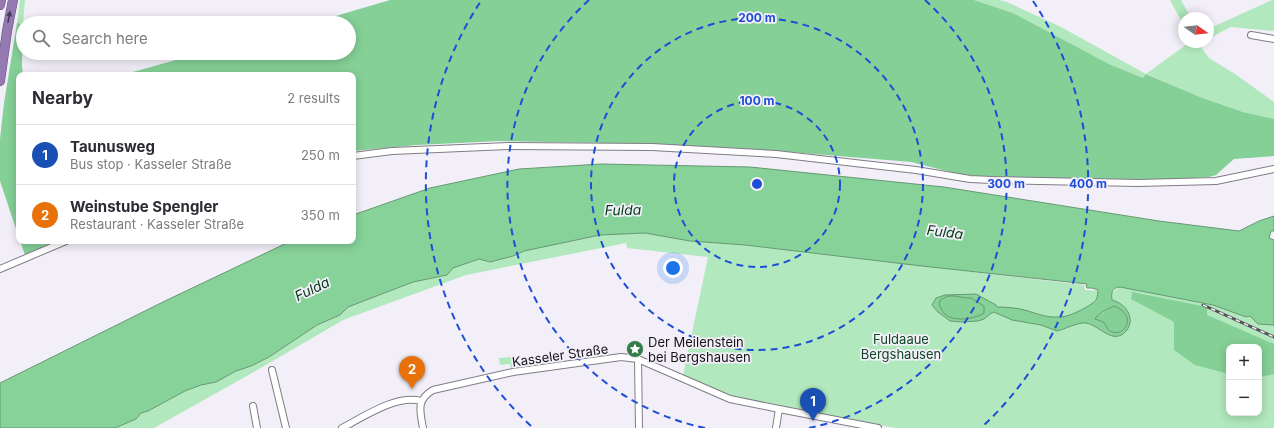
<!DOCTYPE html>
<html lang="en">
<head>
<meta charset="utf-8">
<style>
  :root { --surface:#fff; --page:#f2f2f3; --text:#2b2b33; --muted:#7c7c81; --line:#e1e1e2; --accent:#337c49 }
  body { margin:0; font-family:Inter,sans-serif; background:var(--page); color:var(--text) }
  .controls { position:absolute; right:12px; bottom:12px; display:grid; overflow:hidden; border-radius:8px; box-shadow:0 2px 10px #0003 }
  .controls button { width:36px; height:36px; display:grid; place-items:center; padding:0; border:0; border-bottom:1px solid var(--line); background:var(--surface); color:var(--text); font:20px sans-serif }
  .compass { position:absolute; left:1178px; top:12px; width:36px; height:36px; border-radius:50%; background:var(--surface); box-shadow:0 2px 10px #0003; rotate:104deg }
  .you { position:absolute; left:673px; top:268px; width:14px; height:14px; margin:-10px; border:3px solid #fff; border-radius:50%; background:#1a73e8; box-shadow:0 0 0 6px #1a73e833 }
  .badge { display:grid; place-items:center; width:26px; height:26px; border-radius:50%; background:var(--accent); color:#fff; font-size:13px; font-weight:700 }
  .pin { position:absolute; translate:-50% -33px; filter:drop-shadow(0 1px 2px #0008) }
  .pin::after { content:''; position:absolute; top:21px; width:14px; height:12px; background:inherit; clip-path:polygon(0 0,100% 0,50% 100%) }
  .list { margin:0; padding:0; list-style:none }
  h2 { display:flex; justify-content:space-between; align-items:center; height:52px; margin:0; padding:0 16px; font-size:17px }
  h2 small { font-size:13px; font-weight:400; color:var(--muted) }
  .list li { display:grid; grid-template-columns:26px 1fr auto; gap:12px; align-items:center; box-sizing:border-box; height:60px; padding:0 16px; border-top:1px solid var(--line) }
  .list b { display:block; font-size:15px; white-space:nowrap }
  .list p { margin:0; font-size:13px; white-space:nowrap; color:var(--muted) }
  .list em { font-size:13px; font-style:normal; color:var(--muted) }
  .icon { flex:none; width:22px; height:22px; fill:none; stroke:currentColor; stroke-width:2; stroke-linecap:round; stroke-linejoin:round }
  .map { position:relative; flex:none; width:1274px; height:428px; overflow:hidden }
  .search { position:absolute; background:var(--surface); box-shadow:0 2px 10px #0003; left:16px; top:16px; width:340px; height:44px; display:flex; align-items:center; gap:10px; box-sizing:border-box; padding:0 14px; border-radius:22px; color:var(--muted); font-size:15px }
  .panel { position:absolute; background:var(--surface); box-shadow:0 2px 10px #0003; left:16px; top:72px; width:340px; height:172px; border-radius:8px }
  .map>svg:first-child { display:block }
  .green { fill:#b1e8bd; fill-rule:evenodd }
  .forest { fill:#85d097 }
  .water { fill:#87d299; stroke:#659972; fill-rule:evenodd }
  .lines { fill:none; stroke-linecap:round; stroke-linejoin:round }
  .minor-casing { stroke:#807c85; stroke-width:8 }
  .highway-casing { stroke:#68557c; stroke-width:10 }
  .minor { stroke:#fff; stroke-width:6 }
  .highway { stroke:#9479b3; stroke-width:9 }
  .rail-casing { stroke:#565358; stroke-width:3 }
  .rail { stroke:#f3eff9; stroke-width:1.5; stroke-dasharray:4.5; stroke-linecap:butt }
  .oneway { fill:#483c55 }
  .ring { fill:none; stroke:#1d4ed8; stroke-width:2; stroke-dasharray:7 5 }
  .labels { text-anchor:middle; stroke-width:3.5; stroke-linejoin:round; paint-order:stroke }
  .park-label { font-size:13px; fill:#0f4723; stroke:#f3eff9 }
  .poi-label { font-size:13px; fill:#151316; stroke:#f3eff9; text-anchor:start }
  .street-label { font-size:13px; fill:#151316; stroke:#f3eff9 }
  .water-label { font-size:14px; font-style:italic; fill:#003916; stroke:#f3eff9 }
  .centre { fill:#1d4ed8; stroke:#f3eff9; stroke-width:2 }
  .ring-label { font-size:12px; text-anchor:middle; font-weight:bold; fill:#1d4ed8; stroke:#f3eff9; stroke-width:3.5; stroke-linejoin:round; paint-order:stroke }
</style>
</head>
<body>
<div class="map">
<svg width="1274" height="428" viewBox="0 0 1274 428">
  <rect width="100%" height="100%" fill="#f3eff9"/>
  <g class="green">
    <polygon points="20,0 25,0 23,24 17,23"/>
    <polygon points="974,0 1000,0 1007,2 1061,27 1146,74 1190,42 1202,42 1199,44 1209,58 1235,74 1274,102 1274,119 1243,112 1200,97 1147,74 1143,78 1109,64 1013,13"/>
    <polygon points="1170,0 1181,0 1191,18 1184,18 1184,26"/>
    <polygon points="1272,0 1274,0 1274,30 1273,31 1231,27 1208,39 1208,29"/>
    <path d="M645,233L690,241L745,245L1084,285L1085,290L1113,292L1120,287L1213,305L1246,317L1250,316L1258,324L1274,325V428H895L737,398L683,375L708,257L627,248L626,243L466,275L343,320L266,365L154,428H115L136,419L141,413L148,411L185,391L201,385L216,382L236,371L251,366L269,357L317,325L340,315L348,307L413,282L447,275L453,268L479,259L490,262L513,256L524,251L600,235ZM1229,347H1259V413H1229Z"/>
    <polygon points="514,357 515,369 511,369 510,364 500,365 499,358"/>
  </g>
  <g class="forest">
    <polygon points="390,0 974,0 1013,13 1109,64 1143,78 1146,74 1200,97 1243,112 1274,119 1274,156 1234,159 1216,175 1209,177 1139,181 970,177 911,162 752,149 658,144 499,141 417,145 353,151 353,75 122,75 201,53 349,53 349,23 312,23"/>
    <polygon points="17,23 23,24 22,66 23,75 19,75 19,238 0,181 0,139 4,103"/>
    <polygon points="20,241 57,241 25,255"/>
    <polygon points="1132,292 1207,307 1207,315 1274,344 1274,374 1259,377 1259,347 1229,347 1229,374 1195,365 1174,350 1174,322 1131,299"/>
    <path d="M948,296H955L966,298H971L984,306V313C975,319 955,322 946,315C942,312 941,308 939,304L940,300Z"/>
    <path d="M1114,306C1136,313 1127,335 1114,333C1109,332 1099,322 1095,319L1096,317Z"/>
  </g>
  <path class="water" d="M601,164L750,167L944,187L1159,221L1239,231L1259,221L1274,216V231H1271L1269,238L1274,240V325L1258,324L1250,316L1246,317L1213,305L1120,287C1112,288 1111,292 1112,300C1119,302 1125,306 1128,312C1131,318 1131,324 1127,330C1113,347 1100,325 1086,323C1078,322 1065,329 1057,331L1041,325L1012,320L994,312L990,314L984,319L978,321L961,322L950,321L938,312L932,305L936,298L945,295L976,294L996,305L997,307C1007,307 1019,308 1028,311C1038,314 1048,318 1059,317C1068,317 1077,312 1085,308C1094,302 1098,302 1098,290L1092,288H1087L1086,286L1087,284L922,266L745,245L690,241L645,233L600,235L524,251L513,256L490,262L479,259L453,268L447,275L413,282L348,307L340,315L317,325L269,357L251,366L236,371L216,382L201,385L185,391L148,411L141,413L136,419L115,428H0V383L167,300L291,241H353V215L430,188L519,169ZM948,296H955L966,298H971L984,306V313C975,319 955,322 946,315C942,312 941,308 939,304L940,300ZM1114,306C1138,315 1125,337 1112,332C1107,330 1107,327 1104,323C1102,321 1098,320 1095,319L1096,317L1102,312Z"/>
  <g class="lines">
    <g class="minor-casing">
      <g id="minor">
        <polyline points="1251,35 1274,39"/>
        <polyline points="353,156 392,151 508,146 652,147 776,154 916,170 970,179 992,180 1138,183 1216,181 1274,169"/>
        <polyline points="0,269 66,241"/>
        <polyline points="638,359 639,428"/>
        <polyline points="272,370 286,428"/>
        <polyline points="253,406 257,428"/>
        <path d="M342,428C363,417 397,394 421,401"/>
        <path d="M423,428C420,411 416,400 433,390L513,372L621,357L638,359L730,399L779,409L878,428"/>
        <polyline points="776,428 779,409"/>
      </g>
    </g>
    <g class="highway-casing">
      <g id="highway">
        <polyline points="0,5 1,0"/>
        <polyline points="0,81 7,31 13,0"/>
      </g>
    </g>
    <use href="#minor" class="minor"/>
    <use href="#highway" class="highway"/>
    <g class="rail-casing">
      <polyline id="rail" points="1203,305 1274,337"/>
    </g>
    <use href="#rail" class="rail"/>
  </g>
  <defs><path id="oneway-solid" d="M-6-.8H1V-3.2L6.5 0L1 3.2V.8H-6Z"/></defs>
  <use class="oneway" href="#oneway-solid" transform="translate(9 17) rotate(-79)"/>
  <g class="ring">
    <circle cx="757" cy="184" r="83"/>
    <circle cx="757" cy="184" r="166"/>
    <path d="M705 428A249 249 0 0 1 589 0M925 0A249 249 0 0 1 809 428"/>
    <path d="M531 426A331 331 0 0 1 481 1M1033 1A331 331 0 0 1 983 426"/>
  </g>
  <defs>
    <g id="sight-disc" transform="scale(0.9)"><circle r="9.5" fill="#337c49" stroke="#f3eff9"/><path d="M0-6L1.8-2.2L6-1.7L2.9 1.2L3.7 5.4L0 3.3L-3.7 5.4L-2.9 1.2L-6-1.7L-1.8-2.2Z" fill="#fff"/></g>
  </defs>
  <g fill-rule="evenodd">
    <use href="#sight-disc" x="635" y="349"/>
  </g>
  <g class="labels">
    <g class="park-label">
      <text x="901" y="344">Fuldaaue<tspan x="901" dy="15">Bergshausen</tspan></text>
    </g>
    <g class="poi-label">
      <text x="648" y="347">Der Meilenstein<tspan x="648" dy="15">bei Bergshausen</tspan></text>
    </g>
    <g class="street-label">
      <text transform="translate(560 355) rotate(-8)" y="5">Kasseler Straße</text>
    </g>
    <g class="water-label">
      <text transform="translate(623 210) rotate(-1)" y="5">Fulda</text>
      <text transform="translate(945 232) rotate(7)" y="5">Fulda</text>
      <text transform="translate(312 289) rotate(-26)" y="5">Fulda</text>
    </g>
  </g>
  <circle cx="757" cy="184" r="6" class="centre"/>
  <g class="ring-label">
    <text x="757" y="22">200 m</text>
    <text x="757" y="105">100 m</text>
    <text x="1006" y="188">300 m</text>
    <text x="1088" y="188">400 m</text>
  </g>
</svg>
<div class="controls">
<button>+</button>
<button>−</button>
</div>
<svg class="compass" viewBox="-18 -18 36 36"><path d="M0-13l5 13h-10z" fill="#e53935"/><path d="M0 13l5-13h-10z" fill="#7c7c81"/></svg>
<div class="you"></div>
<div class="pin badge" style="left:813px;top:421px;background:#1a4fb4">1</div>
<div class="pin badge" style="left:412px;top:389px;background:#e8710a">2</div>
<div class="search"><svg class="icon" aria-label="search" viewBox="0 0 24 24"><circle cx="10" cy="10" r="6"/><path d="M15 15l6 6"/></svg>Search here</div>
<section class="panel">
<h2>Nearby<small>2 results</small></h2>
<ul class="list">
<li><span class="badge" style="background:#1a4fb4">1</span><div><b>Taunusweg</b><p>Bus stop · Kasseler Straße</p></div><em>250 m</em></li>
<li><span class="badge" style="background:#e8710a">2</span><div><b>Weinstube Spengler</b><p>Restaurant · Kasseler Straße</p></div><em>350 m</em></li>
</ul>
</section>
</div>
</body>
</html>
